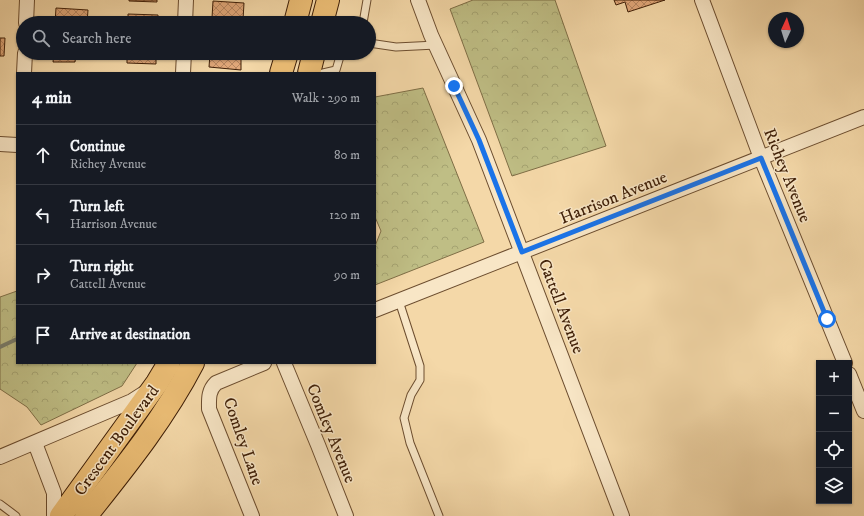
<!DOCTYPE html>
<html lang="en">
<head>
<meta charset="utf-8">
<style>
  :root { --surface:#171b24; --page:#20242c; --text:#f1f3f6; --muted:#9ea1a6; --line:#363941 }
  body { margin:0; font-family:"IM FELL DW Pica",serif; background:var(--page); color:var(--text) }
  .controls { position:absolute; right:12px; bottom:12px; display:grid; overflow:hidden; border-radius:0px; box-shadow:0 1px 3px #0004 }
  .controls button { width:36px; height:36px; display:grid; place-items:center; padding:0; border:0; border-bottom:1px solid var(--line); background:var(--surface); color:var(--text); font:20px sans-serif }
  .compass { position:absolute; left:768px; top:12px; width:36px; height:36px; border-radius:50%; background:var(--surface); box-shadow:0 1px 3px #0004; rotate:4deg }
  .stop { position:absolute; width:12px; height:12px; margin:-9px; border:3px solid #1a73e8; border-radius:50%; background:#fff }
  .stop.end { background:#1a73e8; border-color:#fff; box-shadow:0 1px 4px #0008 }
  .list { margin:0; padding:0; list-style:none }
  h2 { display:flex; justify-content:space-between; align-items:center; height:52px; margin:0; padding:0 16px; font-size:17px }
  h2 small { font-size:13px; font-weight:400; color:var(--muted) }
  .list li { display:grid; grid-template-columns:26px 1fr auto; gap:12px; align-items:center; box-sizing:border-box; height:60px; padding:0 16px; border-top:1px solid var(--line) }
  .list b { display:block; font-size:15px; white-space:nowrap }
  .list p { margin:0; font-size:13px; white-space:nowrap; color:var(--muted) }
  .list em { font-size:13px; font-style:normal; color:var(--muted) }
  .icon { flex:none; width:22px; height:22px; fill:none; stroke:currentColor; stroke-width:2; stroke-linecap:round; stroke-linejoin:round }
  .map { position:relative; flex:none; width:864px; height:516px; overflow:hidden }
  .search { position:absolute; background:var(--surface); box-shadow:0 1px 3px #0004; left:16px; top:16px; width:360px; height:44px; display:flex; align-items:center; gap:10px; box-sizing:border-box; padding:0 14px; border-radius:22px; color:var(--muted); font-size:15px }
  .panel { position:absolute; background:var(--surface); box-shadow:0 1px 3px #0004; left:16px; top:72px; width:360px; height:292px; border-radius:0px }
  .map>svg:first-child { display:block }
  .forest { fill:url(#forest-crowns); stroke:#7f6e46 }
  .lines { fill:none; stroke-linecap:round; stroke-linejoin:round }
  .stream { stroke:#777b6a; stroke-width:4 }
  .building { fill:url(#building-cross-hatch); stroke:#3f1f07 }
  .lane-casing { stroke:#6c4d2f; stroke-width:9 }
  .street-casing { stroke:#6c4d2f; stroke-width:16 }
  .highway-casing { stroke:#3f1f07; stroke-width:24 }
  .lane { stroke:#f8e6c6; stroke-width:7 }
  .street { stroke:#f8e6c6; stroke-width:14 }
  .highway { stroke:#eabc74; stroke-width:22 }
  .route { stroke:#1a73e8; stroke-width:5 }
  .labels { text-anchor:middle; stroke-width:3; stroke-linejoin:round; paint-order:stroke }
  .street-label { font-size:17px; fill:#3f1f07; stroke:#f8e6c6 }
</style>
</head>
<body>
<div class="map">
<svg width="864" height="516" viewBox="0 0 864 516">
  <defs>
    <pattern id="forest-crowns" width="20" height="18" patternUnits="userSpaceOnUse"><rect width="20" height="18" fill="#bfbe85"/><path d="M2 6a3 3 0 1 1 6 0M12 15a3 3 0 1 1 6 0" fill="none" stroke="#a5a371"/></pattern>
    <pattern id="building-cross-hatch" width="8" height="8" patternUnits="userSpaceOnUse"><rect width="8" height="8" fill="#e0a779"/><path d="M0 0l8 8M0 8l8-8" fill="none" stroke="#b78761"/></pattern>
  </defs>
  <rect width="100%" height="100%" fill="#f4d8a8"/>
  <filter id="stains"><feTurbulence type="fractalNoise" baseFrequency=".005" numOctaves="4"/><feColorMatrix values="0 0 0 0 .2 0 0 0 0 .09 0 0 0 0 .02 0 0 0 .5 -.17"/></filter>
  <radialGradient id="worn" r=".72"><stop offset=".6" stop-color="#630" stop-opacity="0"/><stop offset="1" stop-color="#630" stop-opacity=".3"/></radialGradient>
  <g class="forest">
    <polygon points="473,0 555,0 606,146 512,176 450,9"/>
    <polygon points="423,88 484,242 375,285 375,246 381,231 375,217 375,97"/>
    <polygon points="17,291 17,363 137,363 122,386 41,425 27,407 0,389 0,297"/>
  </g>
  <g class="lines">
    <polyline class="stream" points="0,347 17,339"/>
  </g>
  <g class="building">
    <polygon points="129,0 157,0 157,2 129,1"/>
    <polygon points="614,0 665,0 628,12 625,2 616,5"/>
    <polygon points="213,1 244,3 243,20 212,18"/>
    <polygon points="56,8 88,10 87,23 55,23"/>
    <polygon points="128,14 158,15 158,23 128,23"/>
    <polygon points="0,38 5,38 4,56 0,56"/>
    <polygon points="54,53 76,53 75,62 53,62"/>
    <polygon points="122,53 156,53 156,64 127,63 127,56 122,55"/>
    <polygon points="210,54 241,56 241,70 209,67"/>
  </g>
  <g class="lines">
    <g class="lane-casing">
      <g id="lane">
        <polyline points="363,23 367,0"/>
        <polyline points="369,43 396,47 436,45"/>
        <polyline points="323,73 336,70 341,53"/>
        <polyline points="399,301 420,366 420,380 411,395 404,418 410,443 439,516"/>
        <polyline points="0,504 16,516"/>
      </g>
    </g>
    <g class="street-casing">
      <g id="street">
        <polyline points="418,0 431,35 479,140 622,516"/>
        <polyline points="702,0 761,158 845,363"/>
        <polyline points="26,23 27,0"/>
        <polyline points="185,23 186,0"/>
        <polyline points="24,73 25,53"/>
        <polyline points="183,73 184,53"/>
        <polyline points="0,144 17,145"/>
        <polyline points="375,310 864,117"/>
        <polyline points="284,363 318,445 346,516"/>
        <polyline points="849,374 864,411"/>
        <polyline points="35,443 54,493 54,516"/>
        <polyline points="0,457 132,401 146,392"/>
        <path d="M252,516L209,409C209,399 208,391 216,383L264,363"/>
      </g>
    </g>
    <g class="highway-casing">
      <g id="highway">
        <polyline points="295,23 301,0"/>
        <polyline points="322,23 328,0"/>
        <polyline points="281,73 287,53"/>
        <polyline points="309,73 314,53"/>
        <polyline points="61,516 157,383 169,363"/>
        <path d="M86,516C125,467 164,419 193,363"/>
      </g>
    </g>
    <use href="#lane" class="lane"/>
    <use href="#street" class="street"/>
    <use href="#highway" class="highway"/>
  </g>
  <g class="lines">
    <polyline class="route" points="454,86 479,140 522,252 761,158 827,319"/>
  </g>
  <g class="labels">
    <g class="street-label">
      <text transform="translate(788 175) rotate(68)" y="6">Richey Avenue</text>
      <text transform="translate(613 197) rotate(-22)" y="6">Harrison Avenue</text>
      <text transform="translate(562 306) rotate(69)" y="6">Cattell Avenue</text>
      <text transform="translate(332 433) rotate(68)" y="6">Comley Avenue</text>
      <text transform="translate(116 440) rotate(-54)" y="6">Crescent Boulevard</text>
      <text transform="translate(244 441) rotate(71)" y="6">Comley Lane</text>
    </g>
  </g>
  <rect width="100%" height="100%" filter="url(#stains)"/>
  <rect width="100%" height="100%" fill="url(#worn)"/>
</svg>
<div class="controls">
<button>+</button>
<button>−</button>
<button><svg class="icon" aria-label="locate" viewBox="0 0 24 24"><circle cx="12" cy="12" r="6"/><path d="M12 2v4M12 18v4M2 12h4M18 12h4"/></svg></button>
<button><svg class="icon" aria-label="layers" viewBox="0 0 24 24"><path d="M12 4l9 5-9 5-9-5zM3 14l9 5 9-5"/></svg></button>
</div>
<svg class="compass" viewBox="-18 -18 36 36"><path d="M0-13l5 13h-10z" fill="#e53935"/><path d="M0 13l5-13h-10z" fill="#9ea1a6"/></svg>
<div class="stop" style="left:827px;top:319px"></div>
<div class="stop end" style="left:454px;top:86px"></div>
<div class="search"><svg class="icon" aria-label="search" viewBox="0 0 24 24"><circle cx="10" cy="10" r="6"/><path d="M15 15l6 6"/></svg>Search here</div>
<section class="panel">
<h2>4 min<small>Walk · 290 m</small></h2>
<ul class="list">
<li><svg class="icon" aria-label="ahead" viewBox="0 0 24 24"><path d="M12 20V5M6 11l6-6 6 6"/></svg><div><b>Continue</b><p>Richey Avenue</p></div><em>80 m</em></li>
<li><svg class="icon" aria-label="left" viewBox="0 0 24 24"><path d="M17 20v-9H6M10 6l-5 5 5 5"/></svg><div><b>Turn left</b><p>Harrison Avenue</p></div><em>120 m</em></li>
<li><svg class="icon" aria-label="right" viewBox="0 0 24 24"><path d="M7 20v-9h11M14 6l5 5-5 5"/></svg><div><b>Turn right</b><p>Cattell Avenue</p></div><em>90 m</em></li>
<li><svg class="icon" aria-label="arrive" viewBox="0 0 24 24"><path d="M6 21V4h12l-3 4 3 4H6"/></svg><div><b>Arrive at destination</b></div></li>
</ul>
</section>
</div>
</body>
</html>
